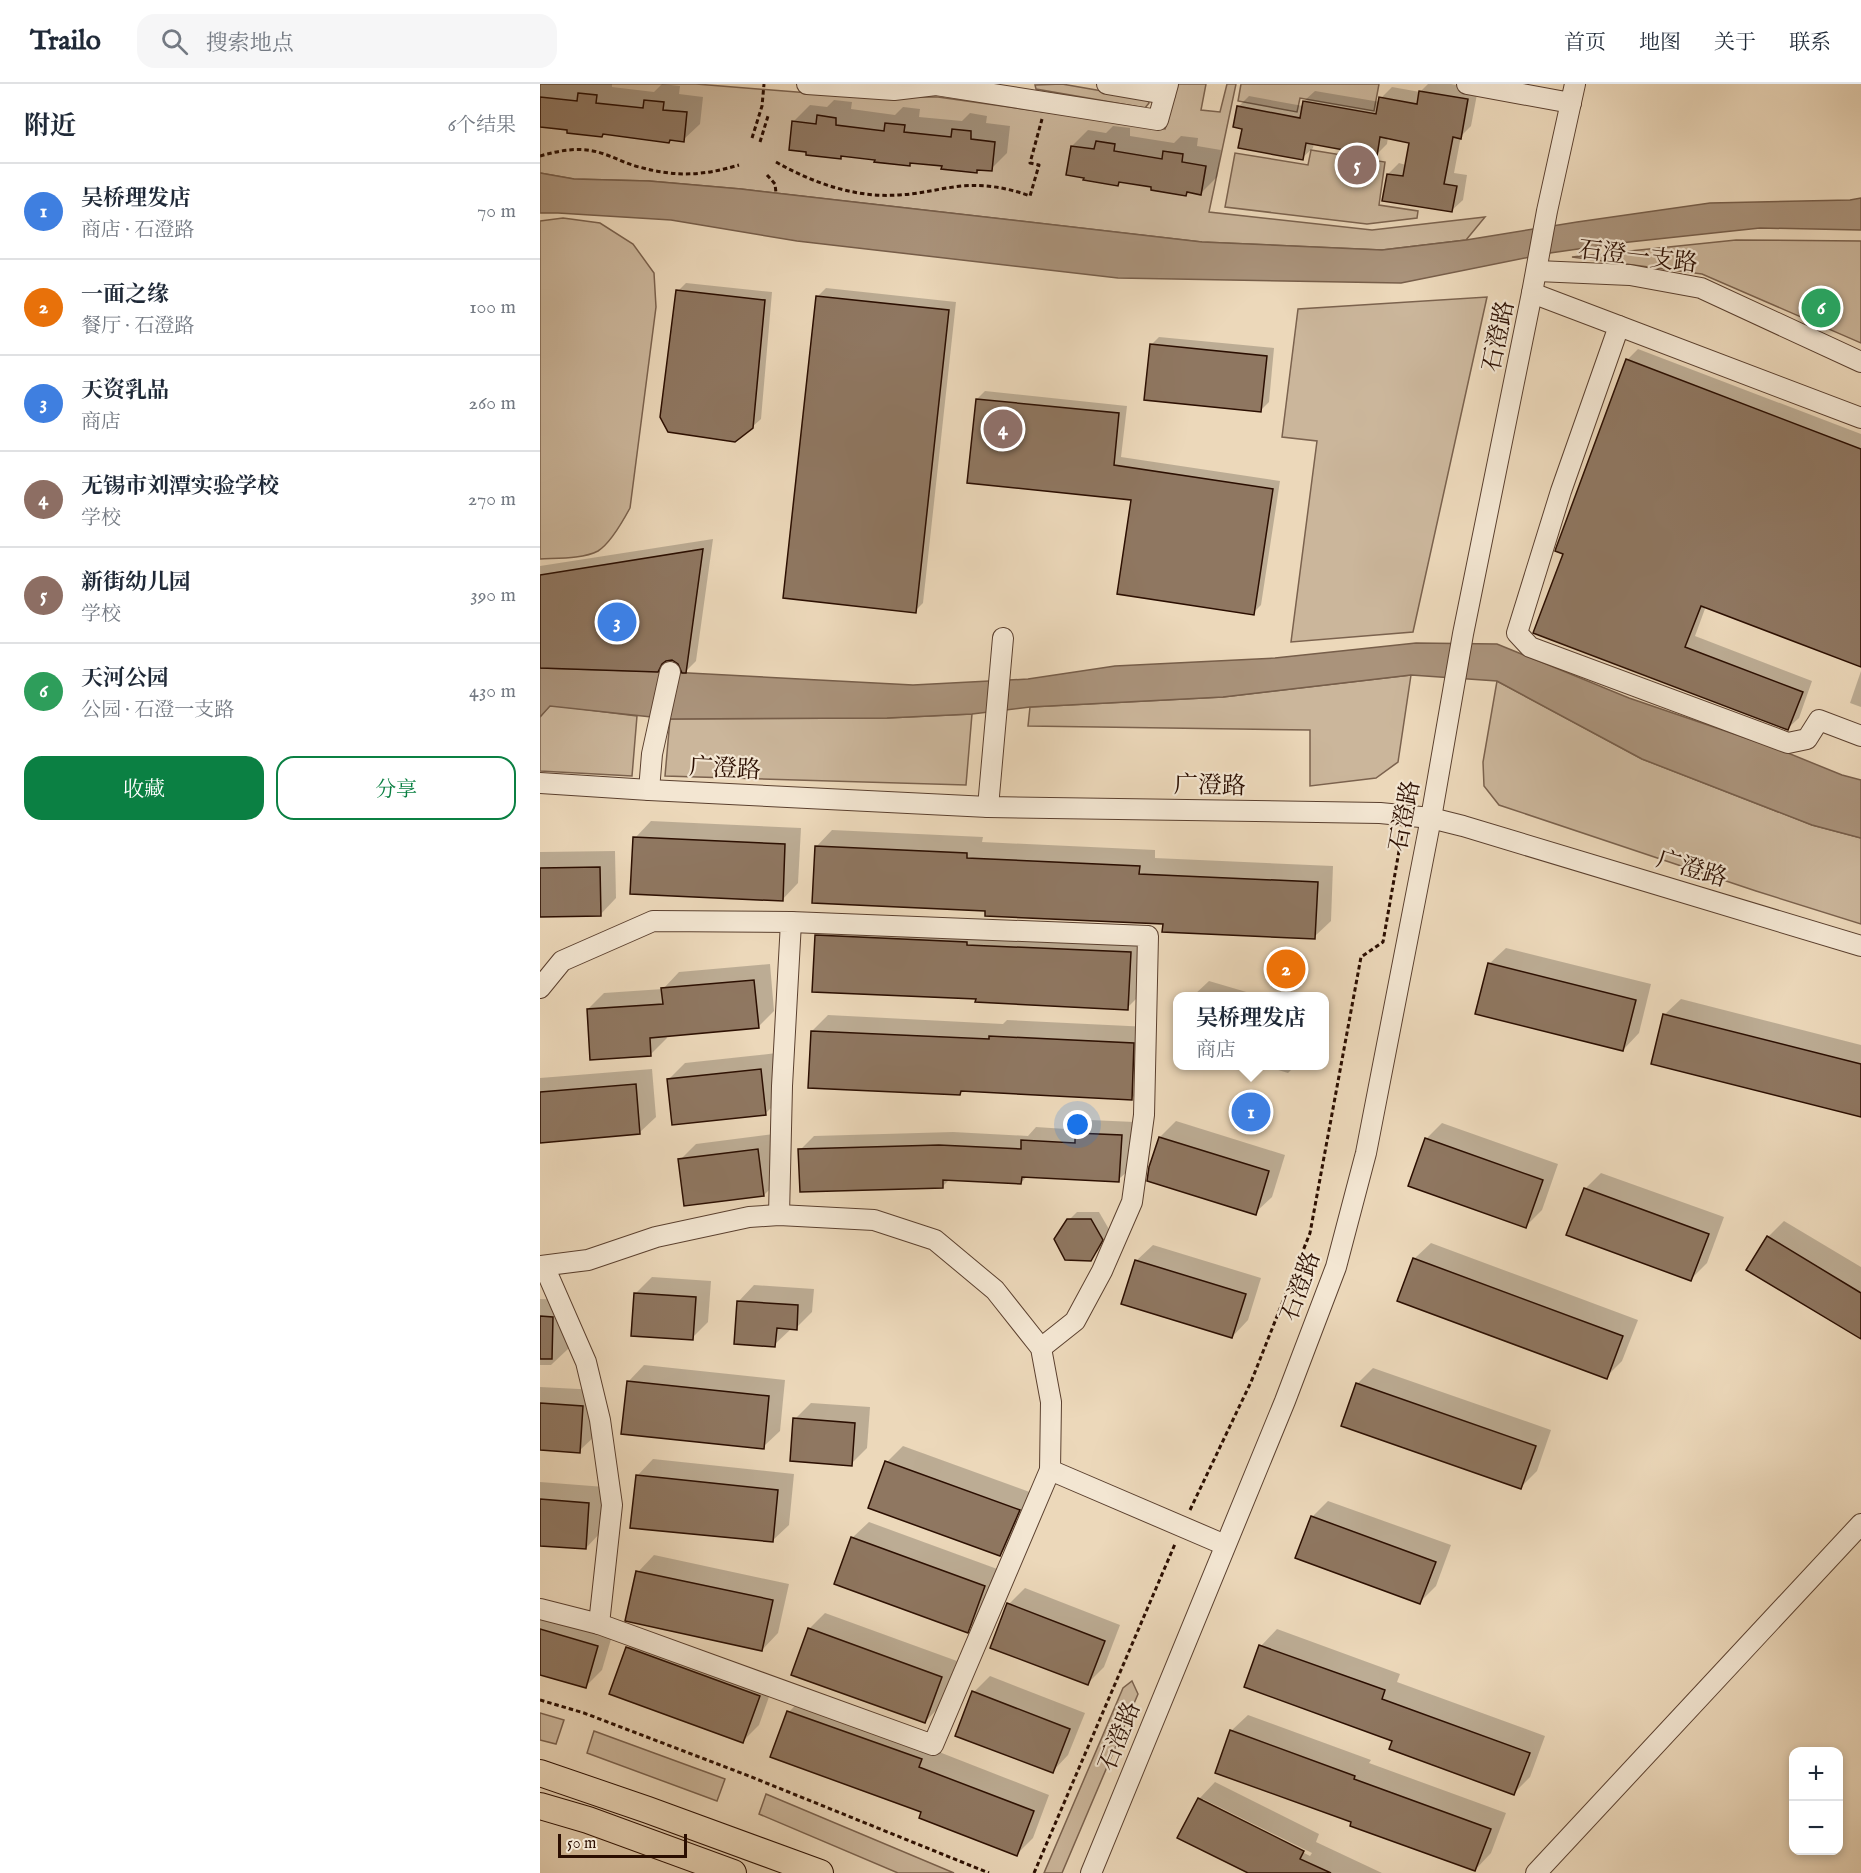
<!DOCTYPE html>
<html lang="zh">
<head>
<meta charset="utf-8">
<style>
  :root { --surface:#fff; --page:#f6f6f7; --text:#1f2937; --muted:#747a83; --line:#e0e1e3; --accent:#0b8043 }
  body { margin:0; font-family:"IM FELL English","Noto Serif SC",serif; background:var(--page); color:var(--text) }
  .controls { position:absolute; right:18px; bottom:18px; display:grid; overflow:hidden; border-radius:12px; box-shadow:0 3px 9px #0003 }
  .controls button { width:54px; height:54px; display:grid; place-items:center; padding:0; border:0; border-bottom:2px solid var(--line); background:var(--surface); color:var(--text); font:30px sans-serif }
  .scale { position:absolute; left:18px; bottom:15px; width:129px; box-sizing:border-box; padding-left:6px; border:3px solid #2b0e01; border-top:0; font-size:16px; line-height:21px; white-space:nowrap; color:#2b0e01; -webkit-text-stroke:4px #f3e6d2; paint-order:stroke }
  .you { position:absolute; left:538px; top:1041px; width:21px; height:21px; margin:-15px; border:4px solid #fff; border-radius:50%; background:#1a73e8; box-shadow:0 0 0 9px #1a73e833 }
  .badge { display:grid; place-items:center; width:39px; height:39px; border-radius:50%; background:var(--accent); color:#fff; font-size:20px; font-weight:700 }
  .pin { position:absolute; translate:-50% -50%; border:3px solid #fff; box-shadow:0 2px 6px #0006 }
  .popup { position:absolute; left:633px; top:908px; width:156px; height:78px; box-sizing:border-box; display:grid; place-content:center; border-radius:12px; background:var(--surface); filter:drop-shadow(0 2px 4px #0005); font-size:20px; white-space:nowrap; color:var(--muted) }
  .popup b { font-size:22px; color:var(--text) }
  .popup::after { content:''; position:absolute; left:50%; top:100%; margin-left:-12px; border:12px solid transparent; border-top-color:var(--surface) }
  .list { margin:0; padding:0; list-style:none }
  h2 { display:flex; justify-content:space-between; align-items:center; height:78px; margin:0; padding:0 24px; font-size:26px }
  h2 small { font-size:20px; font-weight:400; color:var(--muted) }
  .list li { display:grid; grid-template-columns:39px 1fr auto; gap:18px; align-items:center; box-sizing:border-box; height:96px; padding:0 24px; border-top:2px solid var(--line) }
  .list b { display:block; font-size:22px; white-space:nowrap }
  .list p { margin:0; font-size:20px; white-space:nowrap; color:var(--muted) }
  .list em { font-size:20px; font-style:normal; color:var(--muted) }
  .actions { display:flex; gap:12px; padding:18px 24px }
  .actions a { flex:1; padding:14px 0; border:2px solid var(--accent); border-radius:18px; text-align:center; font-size:21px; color:var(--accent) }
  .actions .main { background:var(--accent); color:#fff }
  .icon { flex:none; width:33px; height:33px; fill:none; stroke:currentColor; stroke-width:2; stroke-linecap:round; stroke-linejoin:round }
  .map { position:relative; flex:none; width:1321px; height:1789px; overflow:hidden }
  header { display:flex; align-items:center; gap:36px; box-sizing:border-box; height:84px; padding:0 30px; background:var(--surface); border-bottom:2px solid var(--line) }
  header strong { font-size:28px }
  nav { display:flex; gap:33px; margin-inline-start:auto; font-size:21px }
  .search { width:420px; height:54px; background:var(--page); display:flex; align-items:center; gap:15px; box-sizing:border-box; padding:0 21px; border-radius:18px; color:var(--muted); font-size:22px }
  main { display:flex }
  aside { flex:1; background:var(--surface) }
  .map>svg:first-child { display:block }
  .green { fill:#cbb69b; stroke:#7b624e; stroke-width:1.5 }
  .water { fill:#aa937b; stroke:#775e4a; stroke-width:1.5 }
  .shadow { fill:#0003; fill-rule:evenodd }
  .building { fill:#8f7761; stroke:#2b0e01; stroke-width:1.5 }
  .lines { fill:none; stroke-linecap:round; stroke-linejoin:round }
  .minor-casing { stroke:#5b402f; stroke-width:22 }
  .major-casing { stroke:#2b0e01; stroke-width:28 }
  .path { stroke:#2b0e01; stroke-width:3; stroke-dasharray:4.5 3; stroke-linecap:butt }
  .minor { stroke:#f3e6d2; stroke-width:20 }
  .major { stroke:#ecd8ba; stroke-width:26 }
  .labels { text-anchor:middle; stroke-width:4.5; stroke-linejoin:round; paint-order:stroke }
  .street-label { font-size:24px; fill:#2b0e01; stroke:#f3e6d2 }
</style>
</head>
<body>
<header>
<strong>Trailo</strong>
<div class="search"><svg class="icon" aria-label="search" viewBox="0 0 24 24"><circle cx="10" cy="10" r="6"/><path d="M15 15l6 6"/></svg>搜索地点</div>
<nav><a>首页</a><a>地图</a><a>关于</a><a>联系</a></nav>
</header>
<main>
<aside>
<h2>附近<small>6个结果</small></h2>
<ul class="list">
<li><span class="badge" style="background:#3f7fe0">1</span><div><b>吴桥理发店</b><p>商店 · 石澄路</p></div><em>70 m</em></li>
<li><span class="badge" style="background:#e8710a">2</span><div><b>一面之缘</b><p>餐厅 · 石澄路</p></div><em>100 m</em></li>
<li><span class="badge" style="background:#3f7fe0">3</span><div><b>天资乳品</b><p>商店</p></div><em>260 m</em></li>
<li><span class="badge" style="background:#8d6e63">4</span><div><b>无锡市刘潭实验学校</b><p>学校</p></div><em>270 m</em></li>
<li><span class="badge" style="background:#8d6e63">5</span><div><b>新街幼儿园</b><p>学校</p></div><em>390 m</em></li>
<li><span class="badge" style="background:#2e9e5b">6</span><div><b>天河公园</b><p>公园 · 石澄一支路</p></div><em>430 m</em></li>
</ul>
<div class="actions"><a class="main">收藏</a><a>分享</a></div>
</aside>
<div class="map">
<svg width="1321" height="1789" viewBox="0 0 1321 1789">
  <rect width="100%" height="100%" fill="#ecd8ba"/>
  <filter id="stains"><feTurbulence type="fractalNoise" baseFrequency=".00333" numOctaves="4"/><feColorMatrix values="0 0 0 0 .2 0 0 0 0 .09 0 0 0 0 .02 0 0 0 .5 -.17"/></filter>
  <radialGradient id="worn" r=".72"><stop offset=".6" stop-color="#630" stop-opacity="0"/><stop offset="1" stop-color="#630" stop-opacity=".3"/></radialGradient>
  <g class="green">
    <polygon points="0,0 156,0 320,13 398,13 625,45 637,0 666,0 661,26 680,28 687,0 696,0 669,128 832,146 945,133 926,156 842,166 662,158 201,105 109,97 34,95 0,89"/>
    <polygon points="522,0 608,15 609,19 605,24 496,5 495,1"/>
    <polygon points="701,0 839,0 834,27 760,14 757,28 698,17"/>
    <polygon points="771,66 845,78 839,121 878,127 877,134 827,140 685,123 695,69 768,81"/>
    <path d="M23,134L60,139L93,160L114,189L116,223L90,424C83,437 71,459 58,467C43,475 17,474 0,475V137Z"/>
    <polygon points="1196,156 1321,157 1321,259 1162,190 1032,173"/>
    <polygon points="947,213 873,548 751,558 777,357 742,353 758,225"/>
    <polygon points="871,591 858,678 836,694 770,702 770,646 488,642 490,623 683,613"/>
    <polygon points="957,597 1102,675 1272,741 1321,754 1321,840 1216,807 959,721 944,702 943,678"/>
    <polygon points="10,621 97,632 92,692 0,687 0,633"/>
    <polygon points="432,630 426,701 125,692 130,635 347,634"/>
    <polygon points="592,1597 598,1610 522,1789 504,1789 583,1604"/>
    <polygon points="0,1629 24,1636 16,1660 0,1656"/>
    <polygon points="54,1647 185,1695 177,1717 47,1669"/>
    <polygon points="226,1710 414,1789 358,1789 219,1730"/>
  </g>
  <g class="water">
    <polygon points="0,89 34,95 109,97 201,105 662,158 842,166 926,156 1037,138 1170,119 1310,116 1321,114 1321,146 1220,144 1080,159 1010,169 861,199 578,194 257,157 131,136 18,129 0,129"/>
    <polygon points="876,559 957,560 1089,614 1238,665 1302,691 1321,696 1321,754 1272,741 1102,675 957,597 871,591 683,613 490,623 432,630 347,634 130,635 10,622 0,633 0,584 130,588 373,601 488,595 575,582 735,574"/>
  </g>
  <g class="shadow">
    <polygon points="0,0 72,0 72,3 114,8 122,0 140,2 139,10 163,13 160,40 143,56 132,55 129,58 65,48 62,51 0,41"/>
    <polygon points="888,0 911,0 938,5 931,42 921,52 914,89 927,91 923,116 912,126 848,90 859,79 866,81 870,57 848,53 847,60 836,71 774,59 773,64 762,74 704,44 698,23 709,12 763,22 764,17 775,7 840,18 841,14 852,3 880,8"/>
    <polygon points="294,16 312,18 311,25 355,31 363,23 380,25 379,33 422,37 430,29 447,32 446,39 470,42 467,69 451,85 439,84 436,87 403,81 372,78 369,81 303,71 301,73 254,37 270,21 287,23"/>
    <polygon points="573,42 590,44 590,52 634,59 641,52 658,54 657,62 681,66 677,93 661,109 649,107 646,110 613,102 581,97 578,100 532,62 548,46 566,49"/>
    <polygon points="146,199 232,208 221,335 212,343 138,207"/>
    <polygon points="286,204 416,218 383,519 375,527 278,212"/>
    <polygon points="619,253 734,264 729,318 721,326 611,261"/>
    <polygon points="1098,265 1321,350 1321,581 1166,522 1155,552 1272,597 1259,634 1248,644 1025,469 1087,276"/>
    <polygon points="445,307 587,322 581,373 740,397 721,521 713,529 593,414 437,315"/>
    <polygon points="173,455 156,577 146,587 140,579 132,575 128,575 117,586 0,583 0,482"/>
    <polygon points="1321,587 1321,623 1310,619"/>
    <polygon points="111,737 261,744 258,799 242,816 95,754"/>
    <polygon points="292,746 443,753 442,758 615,766 615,774 793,782 791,837 774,853 624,839 446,826 276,763"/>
    <polygon points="75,767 76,814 60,831 0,832 0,768"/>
    <polygon points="292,835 606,853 603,908 587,924 437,914 276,852"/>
    <polygon points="966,864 1111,900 1099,949 1083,966 949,880"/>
    <polygon points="230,880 234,927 218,943 126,951 127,954 110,971 48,925 64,909 123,905 139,888"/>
    <polygon points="669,897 720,912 653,912"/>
    <polygon points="1141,915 1321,961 1321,1032 1112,979 1124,931"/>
    <polygon points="288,931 463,940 467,936 609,943 608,998 592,1014 423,1006 420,1009 272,947"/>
    <polygon points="237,969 242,1013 225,1030 129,995 145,979"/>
    <polygon points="725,982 755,982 748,989"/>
    <polygon points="112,985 116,1033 99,1049 0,1057 0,994"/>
    <polygon points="550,1036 595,1038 592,1083 578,1096 488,1091 481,1099 410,1095 402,1103 260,1066 274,1052 413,1048 488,1052 496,1043 541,1046"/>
    <polygon points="636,1037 745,1071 732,1113 715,1129 620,1053"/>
    <polygon points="902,1039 1018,1080 1002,1126 986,1142 886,1055"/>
    <polygon points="234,1050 240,1095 224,1111 140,1076 156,1060"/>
    <polygon points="1061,1089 1184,1133 1167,1179 1151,1195 1045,1105"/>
    <polygon points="537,1128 559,1128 570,1147 558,1167 550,1175 529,1136"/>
    <polygon points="1244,1137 1321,1183 1321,1253 1208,1186 1228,1153"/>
    <polygon points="891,1159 1098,1236 1082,1277 1066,1293 874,1175"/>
    <polygon points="613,1161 721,1194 708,1236 692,1253 596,1177"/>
    <polygon points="112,1193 171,1197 168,1238 152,1254 96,1209"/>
    <polygon points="214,1201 274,1205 272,1228 256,1244 251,1245 234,1261 198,1218"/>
    <polygon points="0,1215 28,1216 28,1265 11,1281 0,1281"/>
    <polygon points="104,1281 245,1296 240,1347 223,1363 88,1298"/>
    <polygon points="833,1284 1011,1346 997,1387 981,1403 817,1300"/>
    <polygon points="0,1303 58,1306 56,1351 39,1367 0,1365"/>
    <polygon points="271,1319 330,1323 327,1364 311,1380 255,1335"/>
    <polygon points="363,1362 495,1410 476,1454 460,1470 347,1378"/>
    <polygon points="113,1375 254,1390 249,1441 232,1457 97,1392"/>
    <polygon points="0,1398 65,1403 62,1447 46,1464 0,1461"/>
    <polygon points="788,1417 911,1461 896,1502 880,1518 772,1433"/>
    <polygon points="329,1438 460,1486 444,1531 427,1547 312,1454"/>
    <polygon points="114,1471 249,1500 238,1549 222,1566 98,1488"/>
    <polygon points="485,1504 580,1541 564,1583 547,1600 469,1520"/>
    <polygon points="0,1525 74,1545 62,1586 46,1602 0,1589"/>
    <polygon points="285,1529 417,1577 401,1621 385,1638 269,1545"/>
    <polygon points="737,1545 860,1590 857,1598 1005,1652 990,1693 974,1709 854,1656 706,1602 721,1562"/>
    <polygon points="103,1548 235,1596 219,1641 203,1657 87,1564"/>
    <polygon points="450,1592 545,1629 528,1671 512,1688 434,1608"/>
    <polygon points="265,1611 394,1666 509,1711 493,1754 477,1770 383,1727 232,1672 249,1628"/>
    <polygon points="708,1631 831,1676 829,1679 966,1729 951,1769 935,1786 813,1737 691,1647"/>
    <path d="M675,1698L779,1750L776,1758L842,1789H712L659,1715ZM663,1715L772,1769L770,1772L663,1718Z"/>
  </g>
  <g class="building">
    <polygon points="879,7 928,15 921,55 913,53 904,100 917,102 912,128 842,117 847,90 863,92 869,59 840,53 837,72 766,59 763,76 698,64 702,45 693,43 697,22 760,34 763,17 836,30 839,13 877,20"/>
    <polygon points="38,9 57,11 56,19 103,24 104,16 124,18 123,26 147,28 144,58 130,56 129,59 63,50 62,53 27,49 27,46 0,43 0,13 37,17"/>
    <polygon points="277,31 296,34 296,41 344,47 345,39 365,41 364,48 411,53 412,45 431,47 431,55 455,58 452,87 437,86 437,89 401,85 402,82 370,79 370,82 334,78 335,76 301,72 301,75 266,71 266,68 249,66 252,37 276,40"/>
    <polygon points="556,57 575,60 574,67 622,75 623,67 643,70 642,78 666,82 661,111 647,108 646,112 611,106 611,103 579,98 578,102 543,96 544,94 526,91 531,62 554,65"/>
    <polygon points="136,206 225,216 213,344 195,358 128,348 120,333"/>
    <polygon points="276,212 409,226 376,529 243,514"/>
    <polygon points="610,260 727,272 721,328 604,316"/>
    <polygon points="1086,275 1321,365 1321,583 1161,522 1145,563 1263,608 1248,646 993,549 1023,470 1015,467 1016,464"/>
    <polygon points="436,315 579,329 574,381 733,405 714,531 577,510 591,416 427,399"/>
    <polygon points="163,465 146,589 142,589 138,580 132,576 126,577 122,580 118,588 0,584 0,491"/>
    <polygon points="93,753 245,760 243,817 90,810"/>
    <polygon points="275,762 427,769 427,774 600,782 599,790 778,798 775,855 622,848 623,840 445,832 445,827 272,819"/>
    <polygon points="60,783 61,832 0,833 0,784"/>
    <polygon points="275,851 427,858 427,861 591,868 588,926 435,918 436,915 272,908"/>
    <polygon points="948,879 1096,916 1083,967 935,930"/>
    <polygon points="214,896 219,944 110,954 111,972 50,976 47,925 123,920 121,904"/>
    <polygon points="1123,930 1321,980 1321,1033 1111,980"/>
    <polygon points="271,947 449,955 449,952 594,959 592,1016 421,1007 420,1011 268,1004"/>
    <polygon points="221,985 226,1031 132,1041 127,995"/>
    <polygon points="96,1000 100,1050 0,1059 0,1008"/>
    <polygon points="535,1049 582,1051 579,1098 482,1093 481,1100 403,1096 403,1104 260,1108 258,1065 399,1061 481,1065 481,1056 535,1059"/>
    <polygon points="619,1053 729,1087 716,1131 607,1097 609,1083"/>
    <polygon points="885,1054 1003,1096 986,1144 868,1102"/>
    <polygon points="218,1065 224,1112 144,1122 138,1075"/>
    <polygon points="1044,1104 1169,1150 1151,1197 1026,1151"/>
    <polygon points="527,1135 551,1135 563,1156 551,1177 525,1176 514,1155"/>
    <polygon points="1227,1152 1321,1209 1321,1255 1206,1186"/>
    <polygon points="873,1174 1083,1252 1067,1295 857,1217"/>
    <polygon points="595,1176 706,1210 692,1254 581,1220"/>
    <polygon points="94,1209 156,1213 153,1256 91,1252"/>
    <polygon points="197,1217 258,1221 257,1246 237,1244 235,1263 194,1260"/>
    <polygon points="0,1232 13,1233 12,1275 0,1275"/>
    <polygon points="87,1297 229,1312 224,1365 81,1350"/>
    <polygon points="816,1299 996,1362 981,1405 801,1342"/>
    <polygon points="0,1319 43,1322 40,1369 0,1366"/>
    <polygon points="253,1334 315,1339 312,1382 250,1377"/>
    <polygon points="345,1377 480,1426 460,1472 328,1424"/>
    <polygon points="96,1391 238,1406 233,1458 90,1444"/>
    <polygon points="0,1415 49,1419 46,1465 0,1462"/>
    <polygon points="771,1432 896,1478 880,1520 755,1474"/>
    <polygon points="311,1453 445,1502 428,1549 294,1500"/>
    <polygon points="96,1487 233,1516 222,1567 85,1537"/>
    <polygon points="467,1519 565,1557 548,1601 450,1564"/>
    <polygon points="268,1544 402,1593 385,1639 251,1591"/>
    <polygon points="0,1545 58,1562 46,1604 0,1591"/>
    <polygon points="719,1561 845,1606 842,1615 990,1669 974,1711 849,1665 852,1657 704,1603"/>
    <polygon points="86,1563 220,1612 203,1659 69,1610"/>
    <polygon points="432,1607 530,1645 513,1689 415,1652"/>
    <polygon points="247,1627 382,1675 379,1683 494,1727 477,1772 379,1734 381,1728 230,1673"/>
    <polygon points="690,1646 815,1692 814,1695 951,1745 935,1787 810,1742 811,1738 675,1689"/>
    <polygon points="658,1714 764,1767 760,1775 791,1789 708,1789 637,1754"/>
  </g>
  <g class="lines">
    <g class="minor-casing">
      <g id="minor">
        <polyline points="267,0 354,6 396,1 618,36 628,0"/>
        <polyline points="567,0 625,10"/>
        <polyline points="927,0 1031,19"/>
        <polyline points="997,187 1090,191 1161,204 1321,278"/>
        <polyline points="992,209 1079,242 1021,407 977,549 990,563 1248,659 1267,655 1279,636 1321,652"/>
        <polyline points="1079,242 1321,334"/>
        <polyline points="0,699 109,706 448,723 840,729 891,734 923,742 1321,862"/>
        <polyline points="109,706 112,670 130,588"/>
        <polyline points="448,723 463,554"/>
        <polyline points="251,838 608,852 604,1031 592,1118 562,1187 535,1237 501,1264"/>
        <polyline points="0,904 22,877 113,837 251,838 242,1002 239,1131"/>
        <polyline points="0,1182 48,1176 116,1153 209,1133 239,1131 334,1136 395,1156 455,1206 501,1264 511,1318 510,1386 685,1461"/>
        <polyline points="0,1525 59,1540 72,1421 60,1336 46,1278 4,1182"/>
        <polyline points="59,1540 393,1661 510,1386"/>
        <polyline points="551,1789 745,1317 796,1183 826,1069 891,734 923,550 992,209 1007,127 1035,0"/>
        <polyline points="996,1789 1321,1440"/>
      </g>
    </g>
    <g class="major-casing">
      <g id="major">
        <polyline points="0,1689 108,1726 280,1789"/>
        <polyline points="0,1722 48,1736 193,1789"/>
      </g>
    </g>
    <g class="path">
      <polyline points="212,54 222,22 224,0"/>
      <polyline points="220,58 228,32"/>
      <path d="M0,72C21,66 42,62 64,70C76,74 87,80 99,83C136,93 162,92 199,81"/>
      <path d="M236,78C273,99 315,114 359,111C380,110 401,104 422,102C446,100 468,104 490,112L499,81L490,79L502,35"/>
      <polyline points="227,91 235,100 236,109"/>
      <polyline points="650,1426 711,1298 770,1149 821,873 843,858 862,750"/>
      <polyline points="0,1616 44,1629 209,1692 449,1789"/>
      <polyline points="494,1789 635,1460"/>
    </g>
    <use href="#minor" class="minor"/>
    <use href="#major" class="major"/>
  </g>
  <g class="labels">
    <g class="street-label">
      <text transform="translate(1098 172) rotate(7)" y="8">石澄一支路</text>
      <text transform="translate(958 252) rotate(-78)" y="8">石澄路</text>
      <text transform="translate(185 684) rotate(3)" y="8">广澄路</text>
      <text transform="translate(670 701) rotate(1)" y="8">广澄路</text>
      <text transform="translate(864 732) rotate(-79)" y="8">石澄路</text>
      <text transform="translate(1152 784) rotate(17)" y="8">广澄路</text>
      <text transform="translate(760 1202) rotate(-70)" y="8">石澄路</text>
      <text transform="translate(579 1652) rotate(-68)" y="8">石澄路</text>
    </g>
  </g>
  <rect width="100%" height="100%" filter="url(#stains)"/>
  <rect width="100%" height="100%" fill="url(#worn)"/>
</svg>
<div class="controls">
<button>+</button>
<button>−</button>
</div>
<div class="scale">50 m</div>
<div class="you"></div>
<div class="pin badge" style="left:711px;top:1028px;background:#3f7fe0">1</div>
<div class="popup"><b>吴桥理发店</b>商店</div>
<div class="pin badge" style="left:746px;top:885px;background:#e8710a">2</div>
<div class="pin badge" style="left:77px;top:538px;background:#3f7fe0">3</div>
<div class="pin badge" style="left:463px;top:345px;background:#8d6e63">4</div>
<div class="pin badge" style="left:817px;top:81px;background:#8d6e63">5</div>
<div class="pin badge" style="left:1281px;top:224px;background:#2e9e5b">6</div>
</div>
</main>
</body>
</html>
